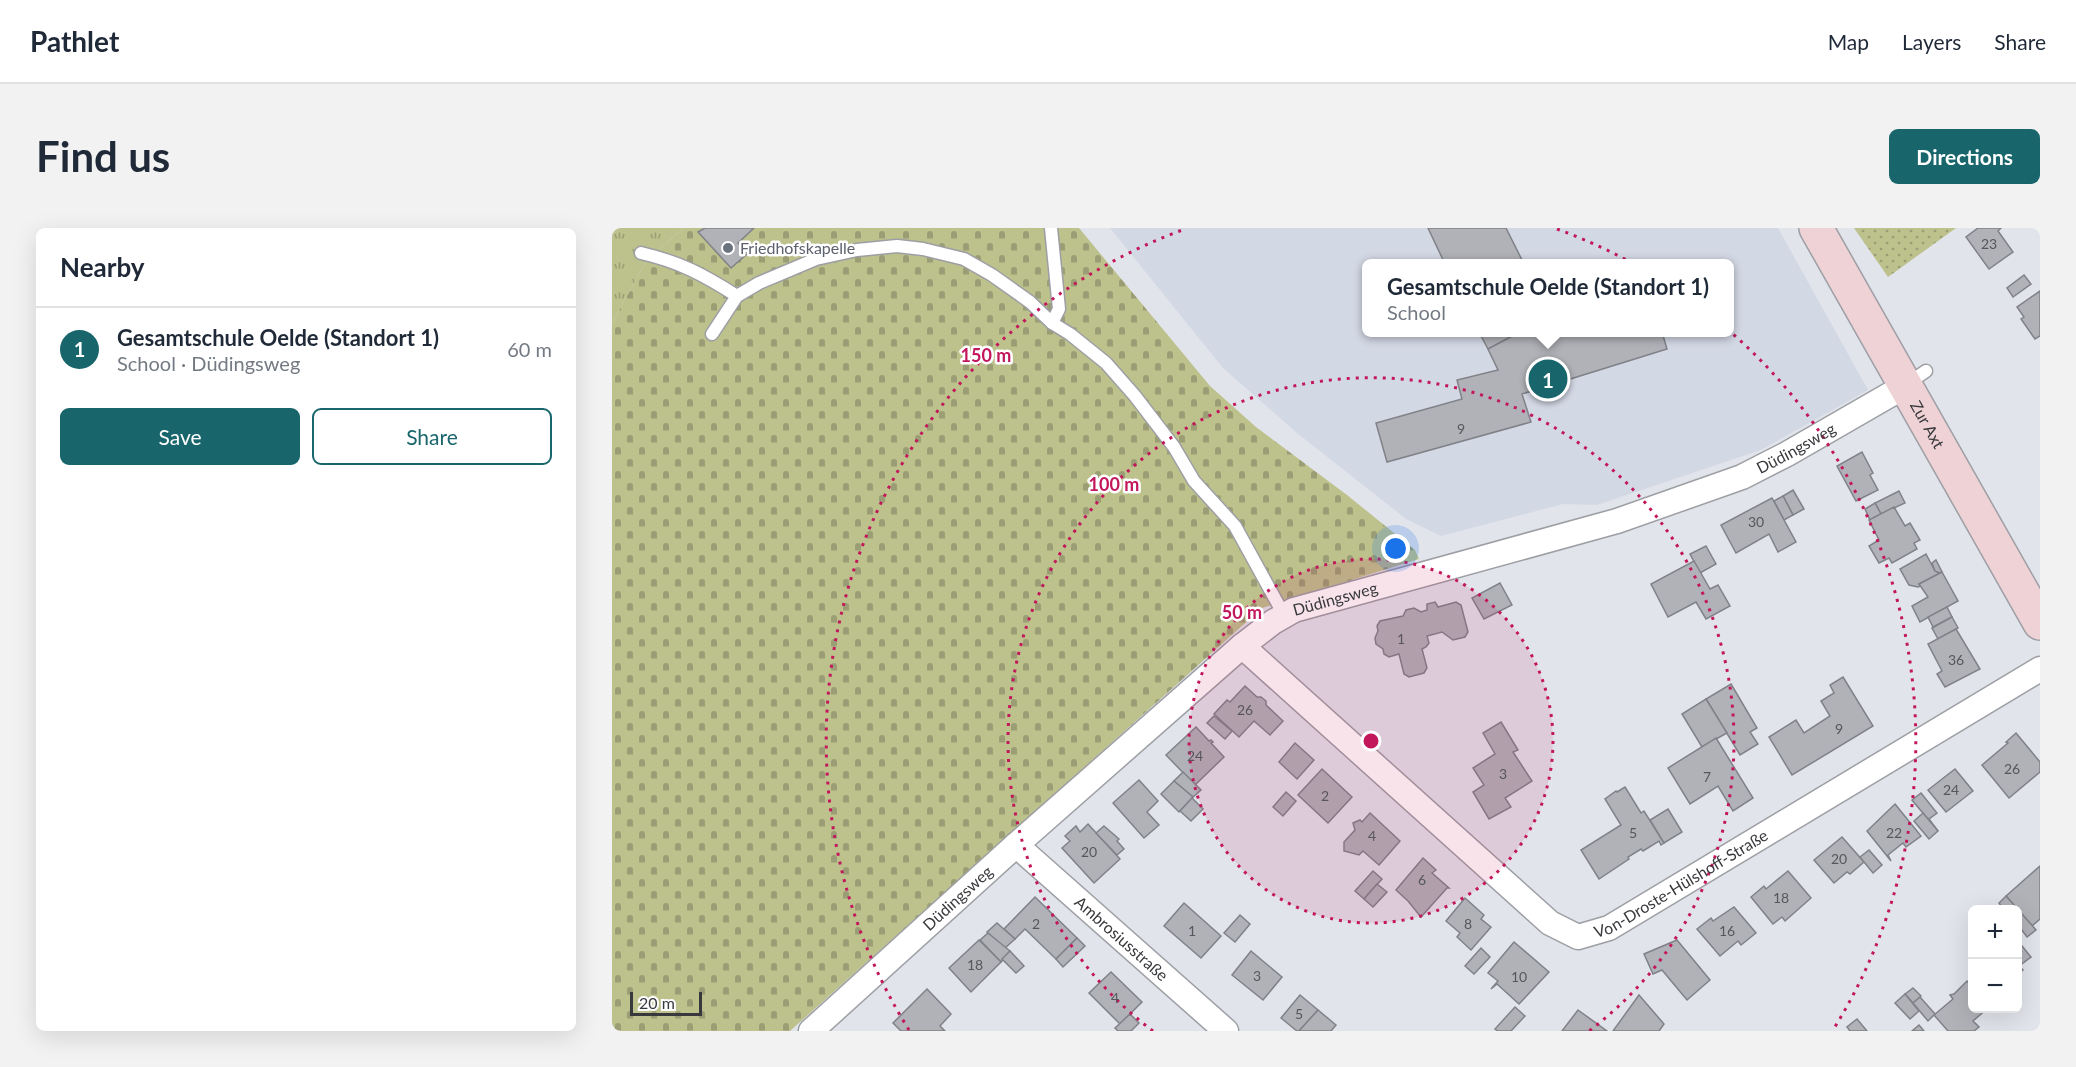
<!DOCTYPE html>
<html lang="en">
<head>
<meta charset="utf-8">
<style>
  :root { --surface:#fff; --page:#f2f2f3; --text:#1f2937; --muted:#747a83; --line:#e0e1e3; --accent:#18666c }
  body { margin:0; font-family:Lato,sans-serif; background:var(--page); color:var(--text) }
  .controls { position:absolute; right:18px; bottom:18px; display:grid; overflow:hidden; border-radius:9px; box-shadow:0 6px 24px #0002 }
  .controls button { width:54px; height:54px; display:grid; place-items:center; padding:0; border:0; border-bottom:2px solid var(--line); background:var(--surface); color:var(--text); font:30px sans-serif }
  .scale { position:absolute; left:18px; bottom:15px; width:72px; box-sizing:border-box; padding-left:6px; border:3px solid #38393c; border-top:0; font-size:16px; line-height:21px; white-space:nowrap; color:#38393c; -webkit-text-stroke:4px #fff; paint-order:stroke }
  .you { position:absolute; left:784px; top:321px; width:21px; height:21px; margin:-15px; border:4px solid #fff; border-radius:50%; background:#1a73e8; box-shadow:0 0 0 9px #1a73e833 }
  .badge { display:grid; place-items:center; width:39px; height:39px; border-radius:50%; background:var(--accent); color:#fff; font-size:20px; font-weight:700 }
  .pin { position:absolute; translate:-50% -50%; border:3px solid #fff; box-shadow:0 2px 6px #0006 }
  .popup { position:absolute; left:750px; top:31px; width:372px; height:78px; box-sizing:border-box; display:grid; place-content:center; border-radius:9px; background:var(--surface); filter:drop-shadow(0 2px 4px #0005); font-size:20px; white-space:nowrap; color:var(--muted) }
  .popup b { font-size:22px; color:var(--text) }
  .popup::after { content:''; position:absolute; left:50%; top:100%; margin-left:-12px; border:12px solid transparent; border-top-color:var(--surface) }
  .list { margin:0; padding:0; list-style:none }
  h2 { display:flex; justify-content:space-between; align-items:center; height:78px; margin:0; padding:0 24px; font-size:26px }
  h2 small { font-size:20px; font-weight:400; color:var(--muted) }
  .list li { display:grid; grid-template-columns:39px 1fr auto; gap:18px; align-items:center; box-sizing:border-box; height:84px; padding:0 24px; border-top:2px solid var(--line) }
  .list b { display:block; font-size:22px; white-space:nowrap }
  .list p { margin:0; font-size:20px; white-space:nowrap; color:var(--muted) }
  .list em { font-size:20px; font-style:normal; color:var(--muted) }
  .actions { display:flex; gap:12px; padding:18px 24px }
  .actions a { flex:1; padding:14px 0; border:2px solid var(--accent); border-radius:9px; text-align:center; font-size:21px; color:var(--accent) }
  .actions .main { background:var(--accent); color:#fff }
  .map { position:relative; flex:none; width:1428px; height:803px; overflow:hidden; border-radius:9px }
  header { display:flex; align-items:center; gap:36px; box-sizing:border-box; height:84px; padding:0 30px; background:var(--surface); border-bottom:2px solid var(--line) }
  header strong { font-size:28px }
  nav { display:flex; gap:33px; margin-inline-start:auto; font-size:21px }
  .intro { display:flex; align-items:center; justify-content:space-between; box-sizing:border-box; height:144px; padding:0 36px }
  h1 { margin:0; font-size:42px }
  .button { padding:15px 27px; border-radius:9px; background:var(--accent); color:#fff; font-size:21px; font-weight:700 }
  main { display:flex; gap:36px; padding:0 36px }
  aside { flex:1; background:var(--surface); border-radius:9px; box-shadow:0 6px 24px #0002 }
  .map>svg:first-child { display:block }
  .built { fill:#d3d8e5; fill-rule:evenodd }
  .grass { fill:url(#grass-dots) }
  .cemetery { fill:url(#cemetery-stones) }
  .park { fill:url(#park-tufts) }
  .building { fill:#b0b2b8; stroke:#808288; stroke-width:1.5 }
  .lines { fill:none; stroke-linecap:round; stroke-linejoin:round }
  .lane-casing { stroke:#9d9fa4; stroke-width:15 }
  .street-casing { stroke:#9d9fa4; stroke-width:27 }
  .secondary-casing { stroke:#9d9fa4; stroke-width:36 }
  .lane { stroke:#fff; stroke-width:12 }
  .street { stroke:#fff; stroke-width:24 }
  .secondary { stroke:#eed2d6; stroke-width:33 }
  .ring { fill:none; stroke:#c2185b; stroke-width:3; stroke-dasharray:3 6 }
  .worship-dot { fill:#6b7280; stroke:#fff; stroke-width:2 }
  .labels { text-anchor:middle; stroke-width:5; stroke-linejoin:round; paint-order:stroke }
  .number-label { font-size:14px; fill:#56575b }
  .worship-label { font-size:16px; fill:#5b616d; stroke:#fff; text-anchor:start }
  .street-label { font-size:16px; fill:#38393c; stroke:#fff }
  .centre { fill:#c2185b; stroke:#fff; stroke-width:3 }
  .ring-label { font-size:18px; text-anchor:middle; font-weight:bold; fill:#c2185b; stroke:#fff; stroke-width:5; stroke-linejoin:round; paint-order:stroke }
</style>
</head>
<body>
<header>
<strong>Pathlet</strong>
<nav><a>Map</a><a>Layers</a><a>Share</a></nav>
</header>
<div class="intro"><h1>Find us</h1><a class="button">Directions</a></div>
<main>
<aside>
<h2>Nearby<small></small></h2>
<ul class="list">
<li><span class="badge">1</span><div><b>Gesamtschule Oelde (Standort 1)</b><p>School · Düdingsweg</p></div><em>60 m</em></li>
</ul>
<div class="actions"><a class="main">Save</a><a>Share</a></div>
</aside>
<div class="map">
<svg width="1428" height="803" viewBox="0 0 1428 803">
  <defs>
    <pattern id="grass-dots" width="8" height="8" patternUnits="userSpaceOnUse" patternTransform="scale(1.5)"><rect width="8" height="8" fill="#bdc18c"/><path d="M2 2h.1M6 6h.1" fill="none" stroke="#9b9e74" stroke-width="1.8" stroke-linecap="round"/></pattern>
    <pattern id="cemetery-stones" width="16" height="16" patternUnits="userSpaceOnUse" patternTransform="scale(1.5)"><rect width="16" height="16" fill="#bdc18c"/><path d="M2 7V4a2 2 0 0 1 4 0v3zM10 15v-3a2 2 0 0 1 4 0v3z" fill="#9b9e74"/></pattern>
    <pattern id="park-tufts" width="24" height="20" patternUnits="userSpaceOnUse" patternTransform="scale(1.5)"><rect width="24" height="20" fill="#bdc18c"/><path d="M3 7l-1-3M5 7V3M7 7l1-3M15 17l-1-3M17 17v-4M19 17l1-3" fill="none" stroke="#9b9e74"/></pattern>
  </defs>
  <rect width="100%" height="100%" fill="#e2e4eb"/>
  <path class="built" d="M498,0H1166L1256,162L1149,222L985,277L951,276L829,308L794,291L685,205L611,140ZM754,36H1118V104H754Z"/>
  <polygon class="grass" points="1242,0 1344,0 1276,49"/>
  <polygon class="cemetery" points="71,0 467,0 598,158 644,199 735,267 803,322 807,331 650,380 178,803 0,803 0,95 33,35"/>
  <polygon class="park" points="0,0 71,0 33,35 0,95"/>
  <g class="building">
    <polygon points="93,0 142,0 126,15 136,25 119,40 86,4"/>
    <polygon points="816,0 894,0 912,36 833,36"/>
    <polygon points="1366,0 1389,0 1386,3 1401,24 1377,41 1354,9"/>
    <polygon points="1412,47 1419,56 1401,69 1395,60"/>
    <polygon points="1428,63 1428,108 1423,111 1409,91 1412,89 1405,79"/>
    <polygon points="867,104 908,104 876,121"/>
    <polygon points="908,104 1050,104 1055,121 910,166 919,194 775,234 764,195 850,171 845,152 886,142 876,121"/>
    <polygon points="1250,224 1261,245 1258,247 1266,262 1244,273 1225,238"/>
    <polygon points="1181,262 1192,281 1181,287 1171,268"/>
    <polygon points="1287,263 1293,275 1269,286 1263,275"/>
    <polygon points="1171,268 1181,287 1172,292 1162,273"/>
    <polygon points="1160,270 1184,314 1166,324 1157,306 1124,325 1109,297"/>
    <polygon points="1263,275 1269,286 1258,292 1253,281"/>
    <polygon points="1282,279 1293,298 1298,295 1308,312 1302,315 1305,321 1280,335 1277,330 1267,335 1257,318 1267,312 1257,292"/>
    <polygon points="1094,318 1104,336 1088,345 1078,326"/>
    <polygon points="1314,326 1323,343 1328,345 1307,356 1309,358 1306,359 1297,357 1288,341"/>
    <polygon points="1324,332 1330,344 1328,345 1323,343 1320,335"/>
    <polygon points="1082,333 1098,361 1106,357 1118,378 1094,391 1084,374 1056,389 1039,356"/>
    <polygon points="1330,344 1346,373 1308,394 1300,378 1316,369 1307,356"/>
    <polygon points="888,355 900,377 872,391 860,370"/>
    <polygon points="823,374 826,379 844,374 849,377 856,404 853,409 841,412 830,404 815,408 817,415 814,419 810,421 815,440 812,445 797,449 792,446 787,426 777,429 772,426 771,421 764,416 763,410 766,403 765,398 768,393 791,388 794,382 802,380 809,384 815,382 815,376"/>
    <polygon points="1335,379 1340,389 1321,399 1316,389"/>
    <polygon points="1340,389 1346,400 1326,411 1320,400"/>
    <polygon points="1344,401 1368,441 1333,459 1325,446 1330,443 1316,416"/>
    <polygon points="1231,449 1261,498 1180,547 1157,509 1184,492 1192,505 1218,488 1209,473 1222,465 1218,457"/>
    <polygon points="1119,456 1145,500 1138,504 1146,516 1128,527 1094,471"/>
    <polygon points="633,458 645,469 649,469 654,473 654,477 671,493 658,507 642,493 627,509 602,486 615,472 618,474"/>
    <polygon points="1094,471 1115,505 1090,519 1070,486"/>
    <polygon points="602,488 620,503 613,511 595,495"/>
    <polygon points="889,494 906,522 901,524 920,553 893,570 899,579 877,591 861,564 872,557 861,540 883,526 871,505"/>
    <polygon points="584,499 597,513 599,512 601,514 599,515 612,529 583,557 554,527"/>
    <polygon points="1404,505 1428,534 1428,544 1397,570 1370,537 1396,515 1394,514"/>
    <polygon points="1104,510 1141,570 1121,583 1106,558 1078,576 1056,540"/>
    <polygon points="683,515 702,532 685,551 667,534"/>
    <polygon points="710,541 740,569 716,595 686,567"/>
    <polygon points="1343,541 1361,563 1334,584 1316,562"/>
    <polygon points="571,544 589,562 581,569 562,553"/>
    <polygon points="527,552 546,573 535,584 547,597 532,610 501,575"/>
    <polygon points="562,553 581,569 567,584 549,566"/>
    <polygon points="1013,559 1029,585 1032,583 1052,615 1049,617 1047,613 1031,623 1029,621 1016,629 1017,631 987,651 969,622 1009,597 993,571 1004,563 1005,564"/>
    <polygon points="674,564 684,573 671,588 661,579"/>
    <polygon points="1309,565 1325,585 1317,591 1326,603 1300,572"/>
    <polygon points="580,570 591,581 579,593 568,583"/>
    <polygon points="1283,576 1309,608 1294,619 1291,615 1276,627 1279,633 1255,603"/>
    <polygon points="1056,581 1070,604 1052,615 1038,592"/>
    <polygon points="758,585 788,613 767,637 751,623 747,627 732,623 732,614 743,602 741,595 748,592 750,594"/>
    <polygon points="1311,585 1326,603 1317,611 1302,593"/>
    <polygon points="476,596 508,631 482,655 450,620 458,613 453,608 464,598 468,604"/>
    <polygon points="492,598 507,611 505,613 512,621 505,627 484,605"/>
    <polygon points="1230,609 1252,634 1238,646 1235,644 1222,655 1202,632"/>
    <polygon points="1257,622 1270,637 1261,645 1248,629"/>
    <polygon points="811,630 824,642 820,645 837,660 835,660 809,689 796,673 784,662"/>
    <polygon points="1428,638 1428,691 1420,698 1394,668"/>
    <polygon points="761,643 770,651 752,671 743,663"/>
    <polygon points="1176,643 1199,670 1173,693 1170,689 1161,696 1139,669 1152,658 1154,661"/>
    <polygon points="765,656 775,664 761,679 752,671"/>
    <polygon points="1394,668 1424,702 1415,709 1406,697 1406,682 1392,682 1387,675"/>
    <polygon points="423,669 465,710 444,731 413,701 403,711 392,701"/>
    <polygon points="853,670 872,687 869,691 879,699 859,722 845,709 848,705 834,693"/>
    <polygon points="572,675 609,708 589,730 552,698"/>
    <polygon points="1122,679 1144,705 1129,717 1126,713 1108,728 1085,701 1099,690 1101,693"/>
    <polygon points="628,687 638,696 623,714 612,705"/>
    <polygon points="385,695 403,711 393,720 375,704"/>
    <polygon points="376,705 398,723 389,734 368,712"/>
    <polygon points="465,710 473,718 451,739 444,731"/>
    <polygon points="367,712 389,734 359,764 337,740"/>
    <polygon points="1065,712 1098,752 1075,772 1050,742 1041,746 1032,726"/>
    <polygon points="1406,713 1419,729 1407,738 1411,742 1406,746"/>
    <polygon points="902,714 937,744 907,776 885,756 879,761 886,753 876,745"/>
    <polygon points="869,720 878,729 862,746 853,738"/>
    <polygon points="398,723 412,738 404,745 390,731"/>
    <polygon points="639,723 670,749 651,772 620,747"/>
    <polygon points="499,744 530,774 508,796 477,765"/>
    <polygon points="1355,753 1360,759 1360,780 1376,780 1361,793 1367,799 1362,803 1336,803 1322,787 1341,771 1338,767 1342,766"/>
    <polygon points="1301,760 1309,768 1301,775 1293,766"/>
    <polygon points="315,761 339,786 328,798 333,803 289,803 281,795"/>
    <polygon points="1293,766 1307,783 1298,791 1283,775"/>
    <polygon points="688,767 706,782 687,803 685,803 669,790"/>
    <polygon points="1027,767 1052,796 1047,803 1001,803"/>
    <polygon points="1308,769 1323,786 1316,793 1301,775"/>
    <polygon points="903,779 913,788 899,803 886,803 883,801"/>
    <polygon points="706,782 724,797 719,803 687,803"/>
    <polygon points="966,782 995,803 950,803"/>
    <polygon points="518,786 527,795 519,803 506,803 503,800"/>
    <polygon points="1245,791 1255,803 1238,803 1235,799"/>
    <polygon points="1307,797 1312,803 1300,803"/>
  </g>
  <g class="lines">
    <g class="lane-casing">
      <g id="lane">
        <polyline points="439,0 447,81 440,95"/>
        <path d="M29,25C68,34 92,47 125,68"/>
        <polyline points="100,106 125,68 147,55 204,31 245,22 285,18 311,21 352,31 380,47 418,74 440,95 458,106 494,135 523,168 562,219 582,253 623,298 672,387"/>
        <polyline points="1295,156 1314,143"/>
      </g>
    </g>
    <g class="street-casing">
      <g id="street">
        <path id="s1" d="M630,418L938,695L966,709L997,700L1428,441"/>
        <path id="s2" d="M404,617L614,803"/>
        <path id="s3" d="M199,803L404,617L630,418L661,394L682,382L1005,293L1130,249L1175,226L1293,158"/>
      </g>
    </g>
    <g class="secondary-casing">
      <g id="secondary">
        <path id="s4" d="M1204,0L1428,395"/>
      </g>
    </g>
    <use href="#lane" class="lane"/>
    <use href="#street" class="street"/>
    <use href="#secondary" class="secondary"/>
  </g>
  <circle cx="759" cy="513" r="182" fill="#c2185b" fill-opacity=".12"/>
  <g class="ring">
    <circle cx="759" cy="513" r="182"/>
    <path d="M541 803A363 363 0 1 1 977 803"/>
    <path d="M297 802A545 545 0 0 1 573 1M945 1A545 545 0 0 1 1221 802"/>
  </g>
  <circle class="worship-dot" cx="116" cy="20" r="6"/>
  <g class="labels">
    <g class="number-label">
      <text x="1377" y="21">23</text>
      <text x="849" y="206">9</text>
      <text x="1144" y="299">30</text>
      <text x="789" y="416">1</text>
      <text x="1344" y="437">36</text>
      <text x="633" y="487">26</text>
      <text x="1227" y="506">9</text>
      <text x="583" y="533">24</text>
      <text x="1400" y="546">26</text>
      <text x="891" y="551">3</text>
      <text x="1095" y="554">7</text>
      <text x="1339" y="567">24</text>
      <text x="713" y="573">2</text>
      <text x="1021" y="610">5</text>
      <text x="1282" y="610">22</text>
      <text x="760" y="613">4</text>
      <text x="477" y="629">20</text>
      <text x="1227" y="636">20</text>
      <text x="810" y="657">6</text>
      <text x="1169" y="675">18</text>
      <text x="424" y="701">2</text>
      <text x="856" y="701">8</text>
      <text x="580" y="708">1</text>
      <text x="1115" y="708">16</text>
      <text x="363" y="742">18</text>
      <text x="645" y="753">3</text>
      <text x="907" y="754">10</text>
      <text x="503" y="775">4</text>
      <text x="687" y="791">5</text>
    </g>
    <g class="worship-label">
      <text x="128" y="26">Friedhofskapelle</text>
    </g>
    <g class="street-label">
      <text dy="6" stroke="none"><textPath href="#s4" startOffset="226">Zur Axt</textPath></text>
      <text dy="6" stroke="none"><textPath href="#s3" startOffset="1170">Düdingsweg</textPath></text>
      <text dy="6" stroke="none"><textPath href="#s3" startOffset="684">Düdingsweg</textPath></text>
      <text dy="6" stroke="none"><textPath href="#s1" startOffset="562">Von-Droste-Hülshoff-Straße</textPath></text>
      <text dy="6" stroke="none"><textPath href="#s3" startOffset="198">Düdingsweg</textPath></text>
      <text dy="6" stroke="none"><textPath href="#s2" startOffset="141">Ambrosiusstraße</textPath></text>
    </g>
  </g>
  <circle cx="759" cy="513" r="9" class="centre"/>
  <g class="ring-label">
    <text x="374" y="134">150 m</text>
    <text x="502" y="263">100 m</text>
    <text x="630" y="391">50 m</text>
  </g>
</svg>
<div class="controls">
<button>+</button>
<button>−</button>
</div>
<div class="scale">20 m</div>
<div class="you"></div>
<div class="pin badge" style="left:936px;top:151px">1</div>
<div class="popup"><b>Gesamtschule Oelde (Standort 1)</b>School</div>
</div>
</main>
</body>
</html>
